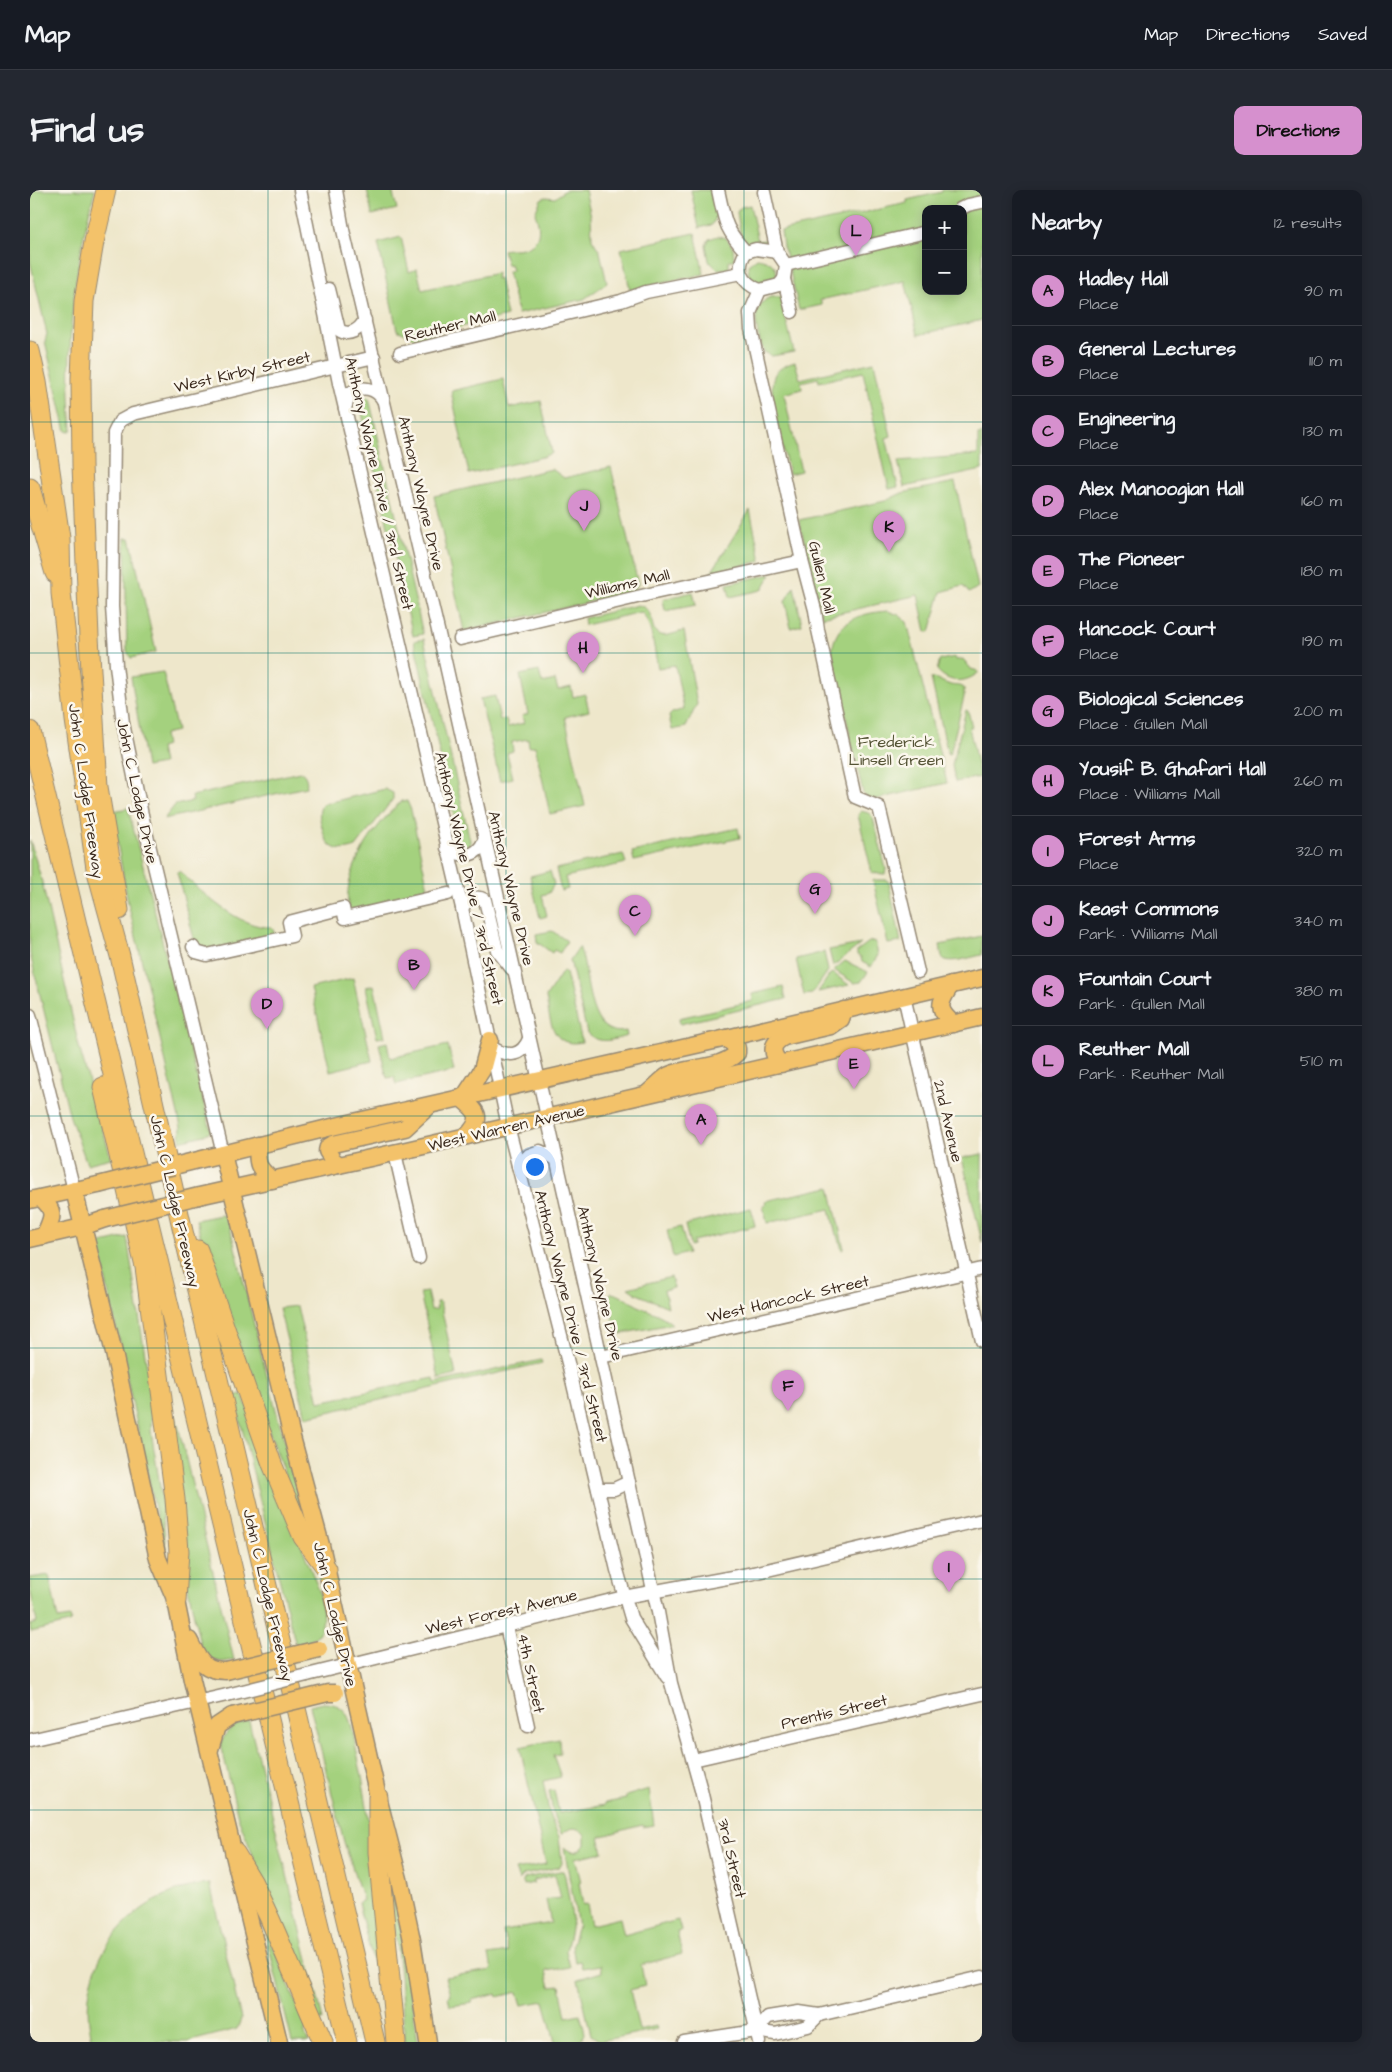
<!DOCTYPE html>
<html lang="en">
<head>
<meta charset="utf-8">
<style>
  :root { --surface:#171b24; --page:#242831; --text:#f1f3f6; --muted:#9ea1a6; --line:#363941; --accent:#d690ce }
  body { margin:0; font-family:"Architects Daughter",sans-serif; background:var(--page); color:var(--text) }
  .controls { position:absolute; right:15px; top:15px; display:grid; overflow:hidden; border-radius:10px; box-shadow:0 2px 12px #0003 }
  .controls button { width:45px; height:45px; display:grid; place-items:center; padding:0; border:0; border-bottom:1px solid var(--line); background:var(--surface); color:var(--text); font:25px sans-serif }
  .you { position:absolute; left:504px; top:976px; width:18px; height:18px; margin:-12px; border:4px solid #fff; border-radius:50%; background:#1a73e8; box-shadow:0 0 0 8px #1a73e833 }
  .badge { display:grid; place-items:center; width:32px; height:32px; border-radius:50%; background:var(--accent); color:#111; font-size:16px; font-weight:700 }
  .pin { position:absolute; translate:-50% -41px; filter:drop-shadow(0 1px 2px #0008) }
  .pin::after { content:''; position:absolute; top:26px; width:18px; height:15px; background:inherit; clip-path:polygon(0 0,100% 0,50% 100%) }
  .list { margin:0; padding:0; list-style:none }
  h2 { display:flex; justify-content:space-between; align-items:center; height:65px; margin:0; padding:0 20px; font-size:21px }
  h2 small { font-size:16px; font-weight:400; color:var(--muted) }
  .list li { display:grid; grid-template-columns:32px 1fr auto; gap:15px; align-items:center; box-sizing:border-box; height:70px; padding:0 20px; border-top:1px solid var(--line) }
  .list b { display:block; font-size:19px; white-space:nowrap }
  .list p { margin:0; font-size:16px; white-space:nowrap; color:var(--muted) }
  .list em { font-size:16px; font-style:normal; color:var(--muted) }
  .map { position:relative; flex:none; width:952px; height:1852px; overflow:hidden; border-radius:10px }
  header { display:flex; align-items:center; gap:30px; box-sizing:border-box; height:70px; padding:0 25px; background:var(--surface); border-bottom:1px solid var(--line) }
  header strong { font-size:24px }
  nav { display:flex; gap:28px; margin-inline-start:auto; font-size:18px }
  .intro { display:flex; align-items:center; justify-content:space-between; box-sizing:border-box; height:120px; padding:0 30px }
  h1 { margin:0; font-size:35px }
  .button { padding:12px 22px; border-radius:10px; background:var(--accent); color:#111; font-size:18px; font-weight:700 }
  main { display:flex; gap:30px; padding:0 30px }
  aside { flex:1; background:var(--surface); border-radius:10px; box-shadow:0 2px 12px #0003 }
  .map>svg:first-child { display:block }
  .green { fill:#a4d17e; stroke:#707e4e; fill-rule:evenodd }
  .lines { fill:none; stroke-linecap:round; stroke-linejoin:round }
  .minor-casing { stroke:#948874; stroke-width:15 }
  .major-casing { stroke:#948874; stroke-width:19 }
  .highway-casing { stroke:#948874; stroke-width:21 }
  .minor { stroke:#fff; stroke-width:12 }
  .major { stroke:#f3c26a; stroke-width:16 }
  .highway { stroke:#f3c26a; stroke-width:19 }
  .minor-bridge-casing { stroke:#948874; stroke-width:15; stroke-linecap:butt }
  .major-bridge-casing { stroke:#948874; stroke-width:19; stroke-linecap:butt }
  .minor-bridge { stroke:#fff; stroke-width:12 }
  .major-bridge { stroke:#f3c26a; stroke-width:16 }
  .grid { fill:none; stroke:#0f766e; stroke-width:1; stroke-opacity:0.55 }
  .labels { text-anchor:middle; stroke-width:5; stroke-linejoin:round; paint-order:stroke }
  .street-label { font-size:16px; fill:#3b2a1e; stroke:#fbf7ec }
  .park-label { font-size:16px; fill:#555436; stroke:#fbf7ec }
</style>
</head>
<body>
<header>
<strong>Map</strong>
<nav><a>Map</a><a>Directions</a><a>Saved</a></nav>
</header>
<div class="intro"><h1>Find us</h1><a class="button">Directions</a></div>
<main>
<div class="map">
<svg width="952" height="1852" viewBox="0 0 952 1852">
  <rect width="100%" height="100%" fill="#fbf7ec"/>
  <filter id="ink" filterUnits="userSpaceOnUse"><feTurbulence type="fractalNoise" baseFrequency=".02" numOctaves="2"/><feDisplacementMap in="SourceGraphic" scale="10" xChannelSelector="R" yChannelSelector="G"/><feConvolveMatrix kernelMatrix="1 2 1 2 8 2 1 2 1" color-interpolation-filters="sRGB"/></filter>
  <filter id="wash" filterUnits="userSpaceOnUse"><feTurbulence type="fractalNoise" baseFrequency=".0096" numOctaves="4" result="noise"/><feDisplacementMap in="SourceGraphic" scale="20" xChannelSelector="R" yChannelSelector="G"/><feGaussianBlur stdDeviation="1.12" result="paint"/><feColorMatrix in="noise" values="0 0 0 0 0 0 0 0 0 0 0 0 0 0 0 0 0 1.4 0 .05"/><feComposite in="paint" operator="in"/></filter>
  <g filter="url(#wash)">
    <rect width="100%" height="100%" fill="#eee7cb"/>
    <g class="green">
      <path d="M0,0H65C43,78 35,159 42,240L39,242L36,241L15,151L17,144L0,71Z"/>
      <polygon points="337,0 362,0 367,19 342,25"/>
      <path d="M535,0H555L561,26L562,49L570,62L577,93L554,109L488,124L478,82L482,80L480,74L477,75L473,60C480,58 486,60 493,58C511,54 511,37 505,23L511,9L516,7L525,8Z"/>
      <polygon points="661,0 682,0 688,24 682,35 669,38"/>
      <path d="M912,0H952V130L888,145L875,91L790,110L792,115L769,120L756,64L753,57L751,41L877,13V10L912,2ZM896,19H933V101H896Z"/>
      <polygon points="720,15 728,51 740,49 741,53 727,56 718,55 711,48 707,22 711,17"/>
      <polygon points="665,43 674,84 600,100 591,59"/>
      <polygon points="688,46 696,48 703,57 704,70 699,70 699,78 698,79 687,79 679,71 676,55 679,49"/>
      <polygon points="371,47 379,82 387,79 392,100 467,83 466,89 469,88 477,126 384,148 367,140 348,53"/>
      <path d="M727,68C740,70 749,76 746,90L731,95L719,86L718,75Z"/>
      <path d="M740,107H751L757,121L754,122L764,162L742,166L734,162C727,143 718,118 740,107Z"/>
      <path d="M765,172L770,189L844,172L861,246L856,248L868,297L859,299L833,182L789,192L788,188L771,192L772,199L754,204L771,281L759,284C755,263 735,201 745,184C750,177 758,174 765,172Z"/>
      <polygon points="473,189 479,218 511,211 522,263 512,267 439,284 421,201"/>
      <polygon points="335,207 339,208 393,444 383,446 329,210"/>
      <polygon points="952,244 952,280 874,297 868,271 948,265 948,245"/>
      <polygon points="581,277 608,394 603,402 434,441 404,306 522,279 534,288"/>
      <polygon points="925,292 948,397 939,403 933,396 911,402 900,442 896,441 895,437 888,405 792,427 769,330 855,311 872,303"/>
      <polygon points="720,320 731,371 681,383"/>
      <polygon points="95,348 100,348 126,462 101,468 97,461"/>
      <polygon points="741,384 732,400 700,407 697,394"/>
      <polygon points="764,396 772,435 761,438 755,411"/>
      <polygon points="663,402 666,415 635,421 633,409"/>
      <path d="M608,415C628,420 617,440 630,445C637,447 647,442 654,441L667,514L656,537L642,540L639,526L642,523L654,519L645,475L628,478C625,465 621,429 611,422L555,435L554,428Z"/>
      <path d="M858,421L869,425L877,432L917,593L843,610L837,608L833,603L802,465C803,432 828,423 858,421Z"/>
      <polygon points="394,449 441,655 437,659 431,657 384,451"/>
      <path d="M925,467L926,470L933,469L941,479L948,481V483C934,494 918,493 907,480L910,470Z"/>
      <polygon points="509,481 512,493 525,490 528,500 541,497 543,507 555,504 559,521 535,527 555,616 520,624 505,556 499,557 498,549 482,552 483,561 477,563 483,588 470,591 450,509 465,506 470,530 476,529 478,537 494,533 492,526 498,524 490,485"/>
      <polygon points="133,482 147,541 134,544 136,556 130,558 133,574 116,577 101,487"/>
      <path d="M901,488C908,488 911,492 918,494C924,497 929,494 934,498V507L920,564H918Z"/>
      <polygon points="936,520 938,521 942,537 939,537 950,587 925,592 922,575"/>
      <path d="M270,582C276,583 278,593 276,597L134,629L145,615L163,611L162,606Z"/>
      <path d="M355,599L363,603V609L326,657C306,664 296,657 292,637C290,628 287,622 293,614Z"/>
      <path d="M372,611H377L381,620L399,703L319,721C310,684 345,634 372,611Z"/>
      <polygon points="98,618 181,941 174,945 150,951 151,937 98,713 83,628 84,621"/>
      <polygon points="831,621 839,623 843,628 856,679 855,684 842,683 828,625"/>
      <polygon points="708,638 710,648 604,671 602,662"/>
      <polygon points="0,650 12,692 49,857 81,968 57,974 40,927 0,764"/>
      <polygon points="593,664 596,673 535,687 538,699 531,701 526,679"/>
      <path d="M149,681C172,702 209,739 242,737L246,748L167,761L147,682Z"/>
      <polygon points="520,681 524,694 519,703 512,705 517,726 510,728 500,686"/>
      <polygon points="845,690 857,690 859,693 871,752 858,754 843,691"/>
      <polygon points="522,741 537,751 530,763 524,760 522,763 507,752 506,744"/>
      <path d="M952,746V765C944,766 917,776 912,767C911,764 911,758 910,755Z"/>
      <polygon points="845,751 848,765 841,777 832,772 831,767 827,765 827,761 839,752"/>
      <polygon points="831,754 803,776 799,760"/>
      <path d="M549,757C561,782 554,849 596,841L597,846C582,850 570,855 557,843L540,770Z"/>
      <polygon points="794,762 798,781 782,804 774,805 766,769"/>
      <polygon points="815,771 838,782 831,792 824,793 804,780"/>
      <path d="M533,781L536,783L552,852C521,859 520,829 516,807Z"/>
      <polygon points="803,783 819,795 788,802 800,784"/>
      <polygon points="323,788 342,871 300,881 281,798"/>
      <polygon points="344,795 355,847 347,848 336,797"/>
      <polygon points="753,797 756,809 650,834 649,828 723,811 722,804"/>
      <polygon points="357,852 360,868 418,855 424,881 366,894 364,887 357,888 349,854"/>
      <polygon points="952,964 952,1052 932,968"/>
      <polygon points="800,997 814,1059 812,1060 808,1045 806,1045 800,1019 737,1033 733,1015 736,1014 735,1011"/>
      <polygon points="721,1018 725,1036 663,1051 663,1055 660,1056 655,1035"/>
      <polygon points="191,1025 197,1027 199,1033 233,1171 275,1329 272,1332 219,1186 224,1185 215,1170 174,1058 166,1030"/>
      <polygon points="651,1037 658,1063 643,1067 637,1040"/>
      <polygon points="97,1047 122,1211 121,1241 132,1309 136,1369 68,1054"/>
      <polygon points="641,1087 644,1098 634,1100 638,1117 607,1104 598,1098"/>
      <polygon points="397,1102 401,1120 407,1119 406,1112 410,1112 426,1185 409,1189 390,1103"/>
      <path d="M581,1103C590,1104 595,1109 603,1113C616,1121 631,1123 642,1134L589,1144L586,1142L578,1106Z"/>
      <polygon points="267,1116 289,1212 404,1188 405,1193 511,1170 512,1173 276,1227 249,1118"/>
      <path d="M212,1204L290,1403C294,1429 298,1449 266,1456L204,1206Z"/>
      <polygon points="146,1227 204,1470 192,1472 182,1470 171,1459 157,1392 142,1228"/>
      <polygon points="19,1385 28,1429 40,1427 41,1431 39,1433 1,1442 0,1435 7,1433 0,1398 0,1388"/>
      <path d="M292,1513C301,1513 311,1515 316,1523C323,1534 324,1550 327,1563C343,1632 346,1704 352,1774L345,1780L328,1713L333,1710L314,1652L280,1516Z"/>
      <path d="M219,1531L293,1830L288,1831L208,1627L191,1554C196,1539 204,1535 219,1531Z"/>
      <polygon points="529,1549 530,1564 523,1565 531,1587 513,1591 520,1627 529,1647 532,1673 530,1677 525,1678 494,1685 489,1690 485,1680 516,1674 490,1557"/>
      <path d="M619,1599L624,1635L613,1637L612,1635L569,1647L573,1662L545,1668L551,1692L549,1693L553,1715L557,1714L561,1735L590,1728L594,1745L648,1730L651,1741L647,1742L652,1764L611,1775L615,1796L600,1800L609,1840L626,1836L627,1839L570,1851L561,1845L548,1789L572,1782L571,1775L552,1778L550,1771L545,1772L542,1755L548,1736L534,1657C541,1664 548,1663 555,1655V1645C549,1636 539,1636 532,1645L524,1627L519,1601L524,1600L529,1623L575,1615V1613L596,1609V1606Z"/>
      <polygon points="358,1681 372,1746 388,1852 375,1852 370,1784"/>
      <polygon points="530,1681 533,1681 535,1686 542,1727 541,1739 536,1761 540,1777 516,1781 520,1797 530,1796 536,1827 550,1824 555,1843 549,1852 525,1852 514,1811 492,1815 488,1802 468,1807 467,1804 441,1810 442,1813 420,1816 418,1806 420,1805 415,1787 462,1780 459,1765 478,1762 473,1741 521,1733 516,1710 531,1708 525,1685 504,1690 504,1693 493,1695 493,1691 495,1688"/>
      <path d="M180,1694L211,1829L207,1839L157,1852H63C40,1775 103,1699 180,1694Z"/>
      <polygon points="234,1737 236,1738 277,1840 274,1842 279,1852 262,1852"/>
    </g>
  </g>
  <g filter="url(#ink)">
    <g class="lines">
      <g class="minor-casing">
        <g id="minor">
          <polyline points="270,0 309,193 432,718 478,936 538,1173 587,1380 601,1428 637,1487"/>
          <polyline points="306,0 313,40 411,453 628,1422 641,1493 671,1600 729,1852"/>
          <path d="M688,0C695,31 694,38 716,62C705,79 712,93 730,100L720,123L721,139L772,371L785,420L788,440L825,607L849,617L888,782"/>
          <polyline points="734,2 747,62 756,75 754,89 762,122"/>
          <polyline points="930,19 938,15 952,12"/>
          <polyline points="716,62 726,59 747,62"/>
          <polyline points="756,75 896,42"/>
          <path d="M299,99L309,140C319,147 329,140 335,130"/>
          <polyline points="730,100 749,95 754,89"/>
          <polyline points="370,163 591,111 616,102 711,83"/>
          <path d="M315,218L320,203C332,195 346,198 353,210"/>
          <polyline points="430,449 624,403 772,371"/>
          <path d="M417,658C432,668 446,668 454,651"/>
          <path d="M432,718C437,710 445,704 455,710L467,760L482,779"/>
          <polyline points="163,757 166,762 177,765 262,746 259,732 313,718 315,728 418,704"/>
          <polyline points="874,806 952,1151"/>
          <polyline points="0,825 44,1000"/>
          <path d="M461,857C477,867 491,868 499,849"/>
          <polyline points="365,963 389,1068"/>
          <polyline points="193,964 112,625 93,533 86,475 82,417 84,243 90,231 103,224 344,167"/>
          <polyline points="488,976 499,965 510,961 526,969"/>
          <polyline points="571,1167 952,1079"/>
          <polyline points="568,1299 584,1299 599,1292"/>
          <polyline points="476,1436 498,1536"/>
          <polyline points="277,1485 594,1407 724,1383 952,1330"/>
          <polyline points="0,1550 197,1505"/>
          <polyline points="663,1570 952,1504"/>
          <polyline points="726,1841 738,1827 769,1822 789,1825 952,1787"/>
          <polyline points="654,1852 726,1841 745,1844 778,1836 789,1825"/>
        </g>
      </g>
      <g class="major-casing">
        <g id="major">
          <path d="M921,795C909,813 906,819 924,834"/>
          <path d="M751,874C741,864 740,854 754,847L801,836L811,829L814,820"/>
          <path d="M618,903C624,898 632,889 639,885C660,876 689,880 707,863V858L697,848"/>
          <polyline points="434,907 452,880 460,850"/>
          <path d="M431,908C448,922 454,927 437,946"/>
          <path d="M228,955C226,974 228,978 242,990"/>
          <polyline points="193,964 262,1247 291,1355 348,1607 369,1689 382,1750 398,1852"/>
          <polyline points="309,975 303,970 297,961 298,957 303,954 375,938 399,916"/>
          <polyline points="144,976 306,936 697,848 952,788"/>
          <polyline points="44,1000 84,1163 128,1369 146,1411 162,1490 249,1852"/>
          <polyline points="169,1006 372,961 952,827"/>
          <path d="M11,1008C27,1022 22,1028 14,1046"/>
          <polyline points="0,1010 68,995"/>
          <polyline points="0,1049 52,1037 75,1029"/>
          <path d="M159,1450C169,1469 172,1481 196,1481"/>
          <polyline points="180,1559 187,1536 202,1526"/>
        </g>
      </g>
      <g class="highway-casing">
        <g id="highway">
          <polyline points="76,0 64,52 54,111 51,189 52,275 59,447 68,597 89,720"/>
          <polyline points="0,161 7,192 30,348 31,403 45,530 66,678 90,766 152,1037 345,1852"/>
          <polyline points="0,298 25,383"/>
          <polyline points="0,541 317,1852"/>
          <polyline points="73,897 115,1077 145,1309 149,1361 146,1411"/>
          <polyline points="168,1060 242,1274 273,1347 297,1379"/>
          <polyline points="348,1607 348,1662 366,1852"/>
          <polyline points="205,1663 223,1693 240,1729 293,1852"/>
        </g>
      </g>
      <use href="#minor" class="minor"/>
      <use href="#major" class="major"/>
      <use href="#highway" class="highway"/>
      <g class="minor-bridge-casing">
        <polyline id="minor-bridge" points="197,1505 277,1485"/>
      </g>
      <g class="major-bridge-casing">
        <g id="major-bridge">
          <polyline points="68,995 144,976"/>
          <polyline points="75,1029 169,1006"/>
          <polyline points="196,1481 289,1459"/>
          <polyline points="202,1526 298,1503 305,1503"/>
        </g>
      </g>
      <use href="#minor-bridge" class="minor-bridge"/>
      <use href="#major-bridge" class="major-bridge"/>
    </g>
  </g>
  <path class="grid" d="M238,0V1852M476,0V1852M714,0V1852M0,232H952M0,463H952M0,694H952M0,926H952M0,1158H952M0,1389H952M0,1620H952"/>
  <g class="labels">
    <g class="street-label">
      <text transform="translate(420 135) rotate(-13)" y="6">Reuther Mall</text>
      <text transform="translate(212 181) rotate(-13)" y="6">West Kirby Street</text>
      <text transform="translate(350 293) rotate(77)" y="6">Anthony Wayne Drive / 3rd Street</text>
      <text transform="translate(392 303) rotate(77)" y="6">Anthony Wayne Drive</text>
      <text transform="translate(793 387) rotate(77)" y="6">Gullen Mall</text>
      <text transform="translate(597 393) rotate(-13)" y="6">Williams Mall</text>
      <text transform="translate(57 601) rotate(82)" y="6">John C Lodge Freeway</text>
      <text transform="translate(108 601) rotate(78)" y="6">John C Lodge Drive</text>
      <text transform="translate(440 688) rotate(77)" y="6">Anthony Wayne Drive / 3rd Street</text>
      <text transform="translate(482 698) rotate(77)" y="6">Anthony Wayne Drive</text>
      <text transform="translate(919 931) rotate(77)" y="6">2nd Avenue</text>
      <text transform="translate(476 937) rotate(-13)" y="6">West Warren Avenue</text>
      <text transform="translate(146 1011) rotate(77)" y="6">John C Lodge Freeway</text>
      <text transform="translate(571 1093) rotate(77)" y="6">Anthony Wayne Drive</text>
      <text transform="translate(758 1108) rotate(-13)" y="6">West Hancock Street</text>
      <text transform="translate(542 1126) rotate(76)" y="6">Anthony Wayne Drive / 3rd Street</text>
      <text transform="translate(239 1405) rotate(77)" y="6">John C Lodge Freeway</text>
      <text transform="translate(471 1421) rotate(-13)" y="6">West Forest Avenue</text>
      <text transform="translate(306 1424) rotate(77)" y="6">John C Lodge Drive</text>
      <text transform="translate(502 1483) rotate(78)" y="6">4th Street</text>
      <text transform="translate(804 1521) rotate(-13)" y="6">Prentis Street</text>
      <text transform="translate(703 1668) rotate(77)" y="6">3rd Street</text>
    </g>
    <g class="park-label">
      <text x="866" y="557">Frederick<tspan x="866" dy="18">Linsell Green</tspan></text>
    </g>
  </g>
</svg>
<div class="controls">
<button>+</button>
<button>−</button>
</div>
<div class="you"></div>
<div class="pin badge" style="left:671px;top:955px">A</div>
<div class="pin badge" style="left:384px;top:800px">B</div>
<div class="pin badge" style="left:605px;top:746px">C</div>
<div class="pin badge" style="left:237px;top:839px">D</div>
<div class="pin badge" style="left:824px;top:899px">E</div>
<div class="pin badge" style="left:758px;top:1221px">F</div>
<div class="pin badge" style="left:785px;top:724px">G</div>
<div class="pin badge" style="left:553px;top:483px">H</div>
<div class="pin badge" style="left:919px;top:1402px">I</div>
<div class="pin badge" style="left:554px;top:341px">J</div>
<div class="pin badge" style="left:859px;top:362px">K</div>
<div class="pin badge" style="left:826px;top:66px">L</div>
</div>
<aside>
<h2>Nearby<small>12 results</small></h2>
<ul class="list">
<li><span class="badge">A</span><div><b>Hadley Hall</b><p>Place</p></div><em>90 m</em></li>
<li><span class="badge">B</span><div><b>General Lectures</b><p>Place</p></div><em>110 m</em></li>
<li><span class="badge">C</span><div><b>Engineering</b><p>Place</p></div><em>130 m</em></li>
<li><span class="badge">D</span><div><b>Alex Manoogian Hall</b><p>Place</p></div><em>160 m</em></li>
<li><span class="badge">E</span><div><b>The Pioneer</b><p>Place</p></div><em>180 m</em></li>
<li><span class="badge">F</span><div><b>Hancock Court</b><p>Place</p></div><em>190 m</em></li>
<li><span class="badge">G</span><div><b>Biological Sciences</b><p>Place · Gullen Mall</p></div><em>200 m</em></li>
<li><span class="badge">H</span><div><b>Yousif B. Ghafari Hall</b><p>Place · Williams Mall</p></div><em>260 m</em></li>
<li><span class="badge">I</span><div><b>Forest Arms</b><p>Place</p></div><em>320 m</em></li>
<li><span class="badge">J</span><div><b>Keast Commons</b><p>Park · Williams Mall</p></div><em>340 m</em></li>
<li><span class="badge">K</span><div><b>Fountain Court</b><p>Park · Gullen Mall</p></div><em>380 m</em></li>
<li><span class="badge">L</span><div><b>Reuther Mall</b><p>Park · Reuther Mall</p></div><em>510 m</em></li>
</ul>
</aside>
</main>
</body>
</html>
